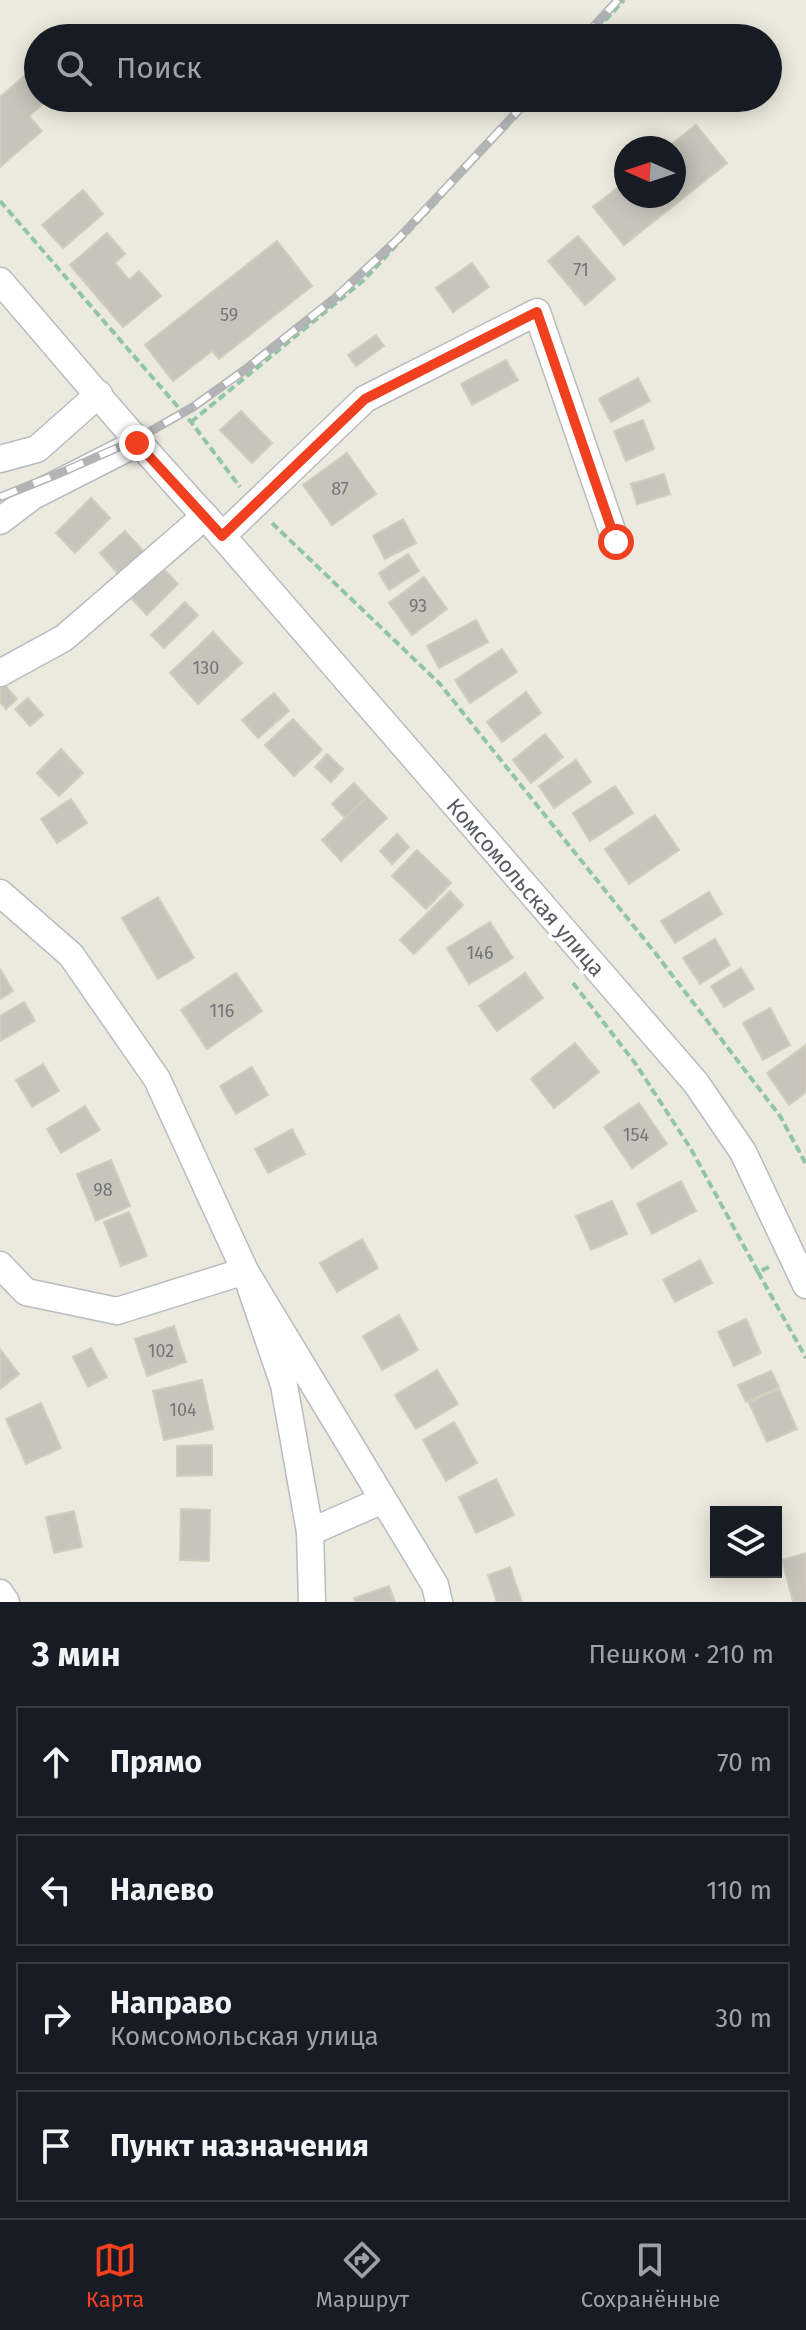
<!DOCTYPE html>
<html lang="ru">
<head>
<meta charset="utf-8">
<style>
  :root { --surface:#171b24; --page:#20242c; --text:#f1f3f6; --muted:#9ea1a6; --line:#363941; --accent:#f1401f }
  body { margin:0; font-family:"Fira Sans",sans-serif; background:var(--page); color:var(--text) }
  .controls { position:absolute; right:24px; bottom:24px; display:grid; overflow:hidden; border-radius:0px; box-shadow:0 4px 20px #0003 }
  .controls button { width:72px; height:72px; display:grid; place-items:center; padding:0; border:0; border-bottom:2px solid var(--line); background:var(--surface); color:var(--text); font:40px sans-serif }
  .compass { position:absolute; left:614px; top:136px; width:72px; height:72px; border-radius:50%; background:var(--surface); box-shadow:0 4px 20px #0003; rotate:273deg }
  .stop { position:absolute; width:24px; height:24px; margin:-18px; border:6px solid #f1401f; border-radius:50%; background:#fff }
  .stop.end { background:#f1401f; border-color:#fff; box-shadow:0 2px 8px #0008 }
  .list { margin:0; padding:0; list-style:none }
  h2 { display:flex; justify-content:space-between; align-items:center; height:104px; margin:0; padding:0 32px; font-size:34px }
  h2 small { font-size:26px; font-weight:400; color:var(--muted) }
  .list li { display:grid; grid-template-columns:52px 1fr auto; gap:24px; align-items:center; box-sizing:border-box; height:112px; margin:0 16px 16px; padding:0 16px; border:2px solid var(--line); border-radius:0px }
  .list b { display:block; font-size:30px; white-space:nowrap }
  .list p { margin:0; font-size:26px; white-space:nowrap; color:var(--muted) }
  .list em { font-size:26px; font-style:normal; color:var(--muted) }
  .icon { flex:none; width:44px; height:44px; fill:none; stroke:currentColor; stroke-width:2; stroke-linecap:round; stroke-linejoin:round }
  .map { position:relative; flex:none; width:806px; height:1602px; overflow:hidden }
  .search { position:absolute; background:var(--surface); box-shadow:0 4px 20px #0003; left:24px; right:24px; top:24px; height:88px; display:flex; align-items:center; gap:20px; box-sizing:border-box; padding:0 28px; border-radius:44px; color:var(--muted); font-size:30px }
  .sheet { height:616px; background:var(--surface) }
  nav { display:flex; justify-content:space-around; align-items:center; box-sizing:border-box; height:112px; border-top:2px solid var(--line); background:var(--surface); font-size:22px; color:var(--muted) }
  nav a { display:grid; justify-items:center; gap:4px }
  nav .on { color:var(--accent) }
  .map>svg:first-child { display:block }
  .building { fill:#c7c4bb; stroke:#d1ccbc; stroke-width:2 }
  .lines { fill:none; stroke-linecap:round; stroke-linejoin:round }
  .minor-casing { stroke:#b9bbc1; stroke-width:29 }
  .path { stroke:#91c6a5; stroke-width:4; stroke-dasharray:8 4; stroke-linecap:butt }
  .minor { stroke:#fff; stroke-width:26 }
  .rail-casing { stroke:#b2b3b4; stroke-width:9 }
  .rail { stroke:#fff; stroke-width:6; stroke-dasharray:18; stroke-linecap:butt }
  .route { stroke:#f1401f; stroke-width:10 }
  .labels { text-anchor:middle; stroke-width:7; stroke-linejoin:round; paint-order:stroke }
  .number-label { font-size:18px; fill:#737578 }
  .street-label { font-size:22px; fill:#575b61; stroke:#fff }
</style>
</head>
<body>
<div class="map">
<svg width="806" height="1602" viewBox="0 0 806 1602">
  <rect width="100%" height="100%" fill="#eceade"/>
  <g class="building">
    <polygon points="38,64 38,98 50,98 29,116 42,131 0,167 0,97"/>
    <polygon points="696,125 727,163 624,245 593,207 626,181 626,196 674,196 674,148 667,148"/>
    <polygon points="83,190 103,214 63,248 42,225"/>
    <polygon points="107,233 125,254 115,263 129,280 139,271 161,296 123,327 70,265"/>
    <polygon points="578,236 615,279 585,305 548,261"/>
    <polygon points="277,241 312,286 219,359 212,351 173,381 145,345"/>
    <polygon points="472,263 489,287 453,312 436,288"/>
    <polygon points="376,335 384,346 356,366 348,355"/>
    <polygon points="506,360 518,380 472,405 461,384"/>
    <polygon points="638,378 650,401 611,422 599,399"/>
    <polygon points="241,411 272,443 252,463 220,430"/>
    <polygon points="643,420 654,449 626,461 614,431"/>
    <polygon points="347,453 376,494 332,525 303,485"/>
    <polygon points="664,474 670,494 637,504 631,484"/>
    <polygon points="91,498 110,518 75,553 56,533"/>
    <polygon points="403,519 416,543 385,559 373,536"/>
    <polygon points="125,531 146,554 121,577 100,553"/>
    <polygon points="408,554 419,571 389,590 379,573"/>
    <polygon points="161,566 178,584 147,615 130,597"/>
    <polygon points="424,577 447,609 412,635 389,603"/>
    <polygon points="185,602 198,615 164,648 151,635"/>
    <polygon points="476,620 488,642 439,668 427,646"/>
    <polygon points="213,632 242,663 198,704 170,673"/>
    <polygon points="502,649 517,672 470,703 455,680"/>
    <polygon points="1,681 17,699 6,709 0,702"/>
    <polygon points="526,692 541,713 502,742 487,722"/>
    <polygon points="274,693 289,711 258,738 242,720"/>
    <polygon points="28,698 43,715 30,726 15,709"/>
    <polygon points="293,719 322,750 294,776 265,745"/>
    <polygon points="545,734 563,757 531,783 513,760"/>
    <polygon points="61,749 83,773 59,796 37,773"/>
    <polygon points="327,754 343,769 331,782 315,767"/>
    <polygon points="576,760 591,782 554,808 539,786"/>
    <polygon points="354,783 367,797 345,818 332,804"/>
    <polygon points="615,786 633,813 590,841 573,813"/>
    <polygon points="367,797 387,818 341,861 322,840"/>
    <polygon points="71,799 87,823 57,843 41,819"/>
    <polygon points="655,815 679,850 629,884 605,849"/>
    <polygon points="397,834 409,847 392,864 380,851"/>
    <polygon points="417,850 451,883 426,909 392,876"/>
    <polygon points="450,891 463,905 414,954 400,940"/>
    <polygon points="709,892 722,914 675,943 661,921"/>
    <polygon points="158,897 194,958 158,979 122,918"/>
    <polygon points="490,922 513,958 469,984 447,948"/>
    <polygon points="715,939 730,965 700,984 683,958"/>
    <polygon points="741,968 754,989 724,1007 711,986"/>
    <polygon points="0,969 13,991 0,999"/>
    <polygon points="236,973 262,1011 207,1049 181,1010"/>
    <polygon points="525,973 543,998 497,1031 479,1006"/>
    <polygon points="24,1002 35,1021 0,1041 0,1016"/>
    <polygon points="770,1008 790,1045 763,1060 743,1023"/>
    <polygon points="575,1043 599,1072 554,1108 531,1079"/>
    <polygon points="806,1045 806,1092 789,1105 767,1073"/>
    <polygon points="43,1064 59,1091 32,1107 16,1080"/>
    <polygon points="252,1067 268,1095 236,1114 220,1086"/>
    <polygon points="639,1103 667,1144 632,1168 604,1127"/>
    <polygon points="85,1106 100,1130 61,1153 47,1129"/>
    <polygon points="292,1129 305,1154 268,1173 255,1149"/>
    <polygon points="111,1160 130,1206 96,1221 77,1174"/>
    <polygon points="681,1181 696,1211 652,1234 637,1204"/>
    <polygon points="612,1201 627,1234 591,1250 576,1216"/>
    <polygon points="129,1212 147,1256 121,1266 104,1222"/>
    <polygon points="362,1239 378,1268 337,1292 320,1263"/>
    <polygon points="700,1260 712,1283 675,1302 663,1280"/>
    <polygon points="399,1315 418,1350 382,1370 363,1336"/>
    <polygon points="746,1319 761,1353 734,1366 718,1332"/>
    <polygon points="174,1326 186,1362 147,1376 135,1339"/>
    <polygon points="91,1348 107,1377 88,1387 73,1357"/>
    <polygon points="0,1349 19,1374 0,1389"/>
    <polygon points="437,1370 458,1404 416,1429 395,1395"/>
    <polygon points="771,1371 779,1387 746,1402 738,1385"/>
    <polygon points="202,1380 213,1429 164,1440 153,1391"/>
    <polygon points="779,1389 797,1429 767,1442 749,1403"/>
    <polygon points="41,1403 61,1448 26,1464 6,1419"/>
    <polygon points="454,1422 477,1463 446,1481 423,1440"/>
    <polygon points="212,1445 212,1475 177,1476 177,1446"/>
    <polygon points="496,1479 514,1515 476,1533 459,1497"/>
    <polygon points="181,1509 210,1510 209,1561 180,1560"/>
    <polygon points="74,1511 82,1547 54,1553 46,1517"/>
    <polygon points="806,1553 806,1602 793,1602 782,1560"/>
    <polygon points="510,1567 522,1602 497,1602 488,1575"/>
    <polygon points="389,1586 395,1602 356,1602 354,1598"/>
  </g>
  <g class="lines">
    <g class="minor-casing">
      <g id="minor">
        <path d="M0,281C68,359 134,440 205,516L696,1083L743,1152L806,1285"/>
        <polyline points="0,459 37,449 99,394"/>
        <polyline points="0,521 33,496 137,443"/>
        <polyline points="222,536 365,399 537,312 616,542"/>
        <polyline points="0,673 64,638 205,516"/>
        <polyline points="0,893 71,955 157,1079 245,1271 284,1385 310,1532 312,1602"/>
        <polyline points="0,1265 26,1292 117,1311 245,1271 435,1585 439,1602"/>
        <polyline points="310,1532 383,1500"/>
        <polyline points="0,1593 6,1602"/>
      </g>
    </g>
    <g class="path">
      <polyline points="589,38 624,0"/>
      <polyline points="0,201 191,422 240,487"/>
      <polyline points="191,422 364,280 533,98"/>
      <polyline points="272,523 440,684 656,954 780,1116 806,1164"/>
      <polyline points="573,983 635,1063 691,1149 758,1272 769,1267"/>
      <polyline points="758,1272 806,1358"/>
    </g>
    <use href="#minor" class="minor"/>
    <g class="rail-casing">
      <g id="rail">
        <polyline points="583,38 618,0"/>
        <polyline points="0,497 60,473 135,440 193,407 246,369 335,298 398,239 530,98"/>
      </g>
    </g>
    <use href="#rail" class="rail"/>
  </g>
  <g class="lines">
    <polyline class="route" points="137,443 222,536 365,399 537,312 616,542"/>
  </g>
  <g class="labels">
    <g class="number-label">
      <text x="581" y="276">71</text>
      <text x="229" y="321">59</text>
      <text x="340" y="495">87</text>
      <text x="418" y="612">93</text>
      <text x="206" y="674">130</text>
      <text x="480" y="959">146</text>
      <text x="222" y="1017">116</text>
      <text x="636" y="1141">154</text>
      <text x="103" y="1196">98</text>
      <text x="161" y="1357">102</text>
      <text x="183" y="1416">104</text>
    </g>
    <g class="street-label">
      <text transform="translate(526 887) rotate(49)" y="8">Комсомольская улица</text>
    </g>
  </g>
</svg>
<div class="controls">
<button><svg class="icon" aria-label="layers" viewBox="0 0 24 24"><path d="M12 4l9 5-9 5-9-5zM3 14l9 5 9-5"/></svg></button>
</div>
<svg class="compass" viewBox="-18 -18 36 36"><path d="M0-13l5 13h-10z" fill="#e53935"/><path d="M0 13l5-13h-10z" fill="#9ea1a6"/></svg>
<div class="stop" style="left:616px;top:542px"></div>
<div class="stop end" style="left:137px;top:443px"></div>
<div class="search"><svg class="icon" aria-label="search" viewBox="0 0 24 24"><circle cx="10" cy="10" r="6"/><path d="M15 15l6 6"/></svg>Поиск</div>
</div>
<section class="sheet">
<h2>3 мин<small>Пешком · 210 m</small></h2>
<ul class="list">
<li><svg class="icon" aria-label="ahead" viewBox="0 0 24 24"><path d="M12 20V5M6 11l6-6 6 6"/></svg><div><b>Прямо</b></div><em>70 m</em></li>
<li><svg class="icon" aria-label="left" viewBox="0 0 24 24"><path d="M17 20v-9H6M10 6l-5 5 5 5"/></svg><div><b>Налево</b></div><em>110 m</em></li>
<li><svg class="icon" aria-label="right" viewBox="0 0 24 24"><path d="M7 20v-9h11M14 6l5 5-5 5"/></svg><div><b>Направо</b><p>Комсомольская улица</p></div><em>30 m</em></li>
<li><svg class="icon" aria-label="arrive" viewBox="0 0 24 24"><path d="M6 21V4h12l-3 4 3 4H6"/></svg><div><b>Пункт назначения</b></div></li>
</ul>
</section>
<nav>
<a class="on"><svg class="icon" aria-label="map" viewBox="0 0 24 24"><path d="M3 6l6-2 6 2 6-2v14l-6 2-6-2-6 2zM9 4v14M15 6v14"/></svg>Карта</a>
<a><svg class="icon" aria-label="directions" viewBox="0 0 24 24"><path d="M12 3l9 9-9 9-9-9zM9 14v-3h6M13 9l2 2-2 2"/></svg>Маршрут</a>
<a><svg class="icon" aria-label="saved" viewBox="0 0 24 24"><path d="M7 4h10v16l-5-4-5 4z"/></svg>Сохранённые</a>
</nav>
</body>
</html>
